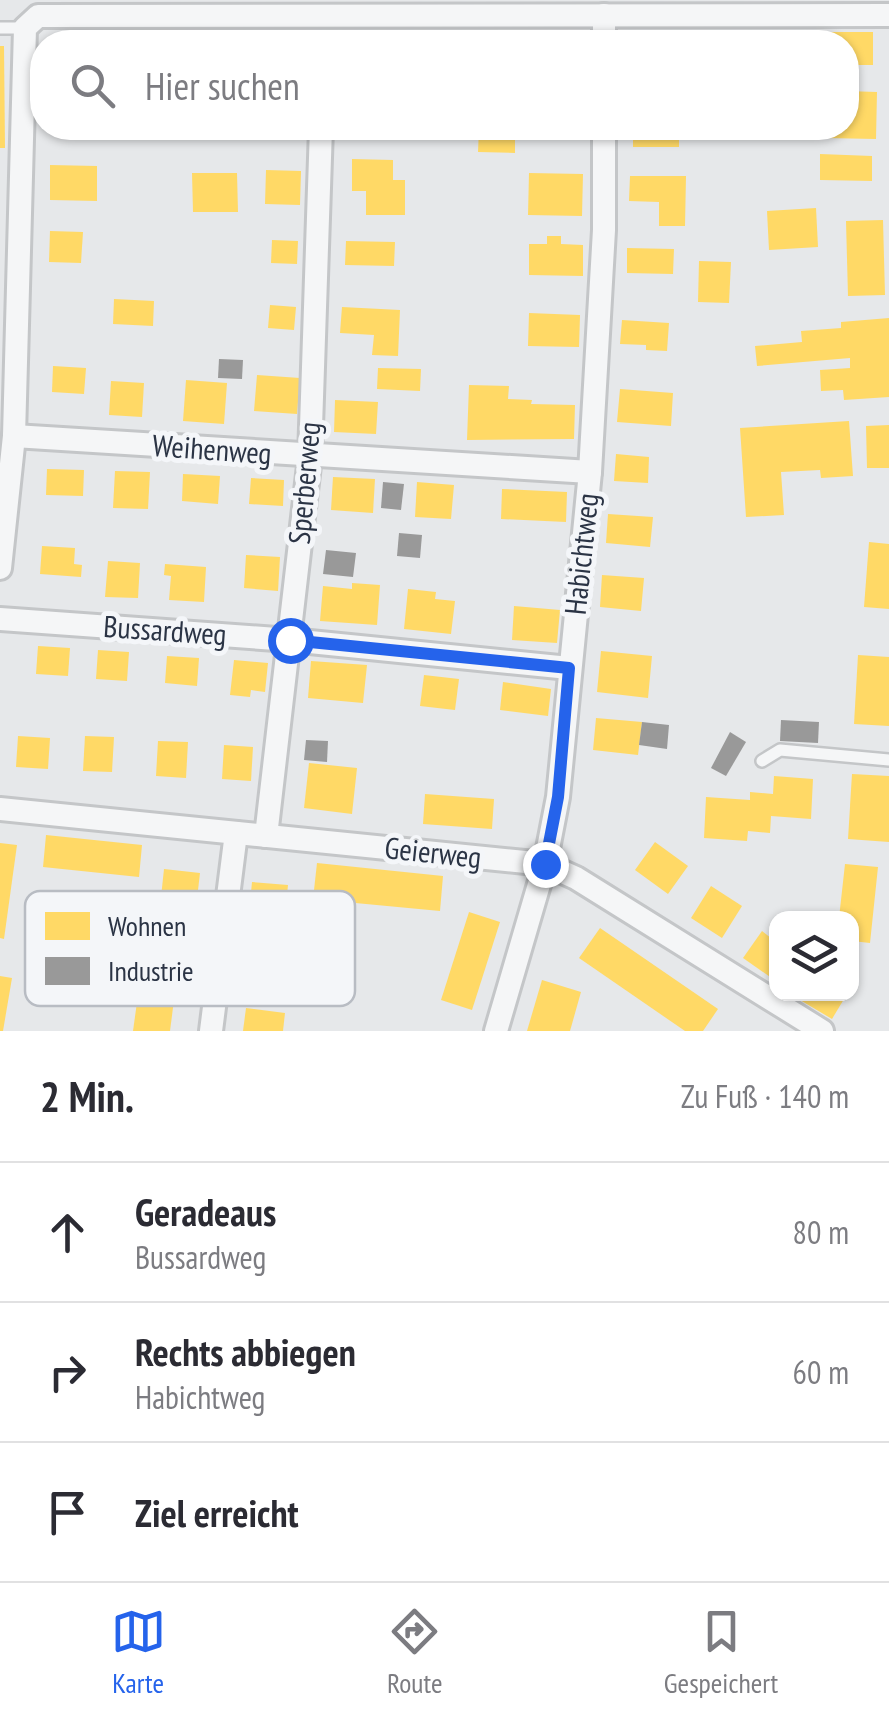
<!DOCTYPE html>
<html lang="de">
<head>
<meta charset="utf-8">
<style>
  :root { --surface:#fff; --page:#f7f7f7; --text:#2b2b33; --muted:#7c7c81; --line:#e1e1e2; --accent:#2563eb }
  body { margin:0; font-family:"PT Sans Narrow",sans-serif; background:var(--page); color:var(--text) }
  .controls { position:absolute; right:30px; bottom:30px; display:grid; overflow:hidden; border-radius:20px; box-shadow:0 2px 8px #0004 }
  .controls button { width:90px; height:90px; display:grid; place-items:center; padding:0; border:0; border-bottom:2px solid var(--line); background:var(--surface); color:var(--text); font:50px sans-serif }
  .stop { position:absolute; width:30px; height:30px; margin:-22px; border:8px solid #2563eb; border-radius:50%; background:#fff }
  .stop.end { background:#2563eb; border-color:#fff; box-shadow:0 2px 10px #0008 }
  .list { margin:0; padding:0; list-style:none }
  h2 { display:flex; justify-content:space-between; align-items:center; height:130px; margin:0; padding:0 40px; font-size:42px }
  h2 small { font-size:32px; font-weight:400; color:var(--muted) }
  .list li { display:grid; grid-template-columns:65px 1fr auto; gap:30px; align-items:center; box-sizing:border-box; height:140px; padding:0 40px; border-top:2px solid var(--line) }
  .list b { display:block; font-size:38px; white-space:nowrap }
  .list p { margin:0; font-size:32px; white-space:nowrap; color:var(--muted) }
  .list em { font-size:32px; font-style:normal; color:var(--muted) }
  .icon { flex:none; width:55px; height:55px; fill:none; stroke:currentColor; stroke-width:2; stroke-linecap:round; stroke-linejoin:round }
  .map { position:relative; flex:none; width:889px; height:1031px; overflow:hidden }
  .search { position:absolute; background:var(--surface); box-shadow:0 2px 8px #0004; left:30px; right:30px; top:30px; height:110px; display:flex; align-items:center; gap:25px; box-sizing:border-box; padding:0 35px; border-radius:40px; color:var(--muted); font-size:38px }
  .sheet { height:550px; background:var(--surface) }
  nav { display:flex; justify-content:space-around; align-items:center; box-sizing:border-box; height:140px; border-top:2px solid var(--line); background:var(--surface); font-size:28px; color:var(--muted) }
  nav a { display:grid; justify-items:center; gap:5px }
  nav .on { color:var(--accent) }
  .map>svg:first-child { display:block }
  .homes { fill:#ffd966 }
  .industry { fill:#999 }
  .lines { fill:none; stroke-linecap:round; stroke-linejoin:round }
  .service-casing { stroke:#c4c6c8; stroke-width:16 }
  .minor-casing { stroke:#c4c6c8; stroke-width:28 }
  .service { stroke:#f5f6f7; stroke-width:11 }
  .minor { stroke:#f5f6f7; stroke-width:22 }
  .route { stroke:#2563eb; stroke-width:12 }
  .labels { text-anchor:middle; stroke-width:10; stroke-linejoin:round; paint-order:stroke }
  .street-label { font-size:30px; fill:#2b3445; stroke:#f4f6f9 }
  .key { fill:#f4f6f9; stroke:#b8bcc3; stroke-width:2.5 }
  .key-label { font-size:28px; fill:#2b3445 }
</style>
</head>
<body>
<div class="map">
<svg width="889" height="1031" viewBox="0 0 889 1031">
  <rect width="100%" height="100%" fill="#e6e8ea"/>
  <g class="homes">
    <polygon points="812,32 873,32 873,65 846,65 846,42 812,42"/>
    <polygon points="131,35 131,42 58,42 58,36"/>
    <rect x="433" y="36" width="33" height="6"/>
    <rect x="478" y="36" width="34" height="6"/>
    <polygon points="579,36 579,42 531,42 531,37"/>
    <polygon points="682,36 682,42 630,42 630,37"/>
    <rect x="248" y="37" width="52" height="5"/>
    <polygon points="408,38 408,42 347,42 347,39"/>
    <polygon points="0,46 4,46 5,148 0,148"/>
    <polygon points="846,91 877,92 876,139 825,138 825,128 846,128"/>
    <polygon points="346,128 395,128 395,133 346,132"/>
    <polygon points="479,128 515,128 515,153 478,152"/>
    <rect x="633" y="128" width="46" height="19"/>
    <polygon points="820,154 872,156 872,181 820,180"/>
    <polygon points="352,159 393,160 393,180 405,180 405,215 366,215 366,191 352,191"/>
    <polygon points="50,165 97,166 97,201 50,200"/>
    <polygon points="266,170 301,171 300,205 265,204"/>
    <polygon points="192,173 237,173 238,212 193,212"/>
    <polygon points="529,173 583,174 582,216 528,215"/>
    <polygon points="630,176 686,176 685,226 659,226 659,202 629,201"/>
    <polygon points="816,208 818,247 769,250 767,211"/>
    <polygon points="883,220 885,295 848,296 846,221"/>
    <polygon points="50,231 83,232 81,263 49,262"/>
    <polygon points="547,236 561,236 561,244 583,245 583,276 529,275 529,244 547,244"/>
    <polygon points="272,240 298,241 297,264 271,263"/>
    <polygon points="346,241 395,242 394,266 345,265"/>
    <polygon points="627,248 674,249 673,274 627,273"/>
    <polygon points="699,261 731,262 729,303 698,302"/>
    <polygon points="114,299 154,301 153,326 113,324"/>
    <polygon points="270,305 296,307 294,330 268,328"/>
    <polygon points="342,307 400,310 398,356 372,355 374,335 340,333"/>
    <polygon points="529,313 580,315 579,347 528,346"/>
    <polygon points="889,318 889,397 844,400 843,390 821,391 820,370 850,368 850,358 757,366 755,346 802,342 801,331 841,328 841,322"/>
    <polygon points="622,320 669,323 667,351 646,350 646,345 620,344"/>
    <polygon points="53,366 86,368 84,394 52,392"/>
    <polygon points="378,368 421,369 420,391 377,389"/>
    <polygon points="257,375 300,378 297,414 254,411"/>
    <polygon points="186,380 227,383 224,424 183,421"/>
    <polygon points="111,381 144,383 142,417 109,415"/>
    <polygon points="469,385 509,386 508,399 532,400 531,404 575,405 574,439 467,440"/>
    <polygon points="620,389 673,393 671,426 617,422"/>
    <polygon points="335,400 378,402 376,434 334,432"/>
    <polygon points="849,421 853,476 821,478 820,470 781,472 784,515 746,517 740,428"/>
    <polygon points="889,425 889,468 867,468 866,426"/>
    <polygon points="616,454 649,457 648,483 614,481"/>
    <polygon points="47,469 84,470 83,496 46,495"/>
    <polygon points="115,471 150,472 148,509 113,508"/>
    <polygon points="183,474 220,476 218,504 182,501"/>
    <polygon points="333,477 375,479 373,513 331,510"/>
    <polygon points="251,478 284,480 283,506 249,504"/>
    <polygon points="417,482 454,485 451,519 415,517"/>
    <polygon points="502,489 567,492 566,522 501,519"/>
    <polygon points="608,514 653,517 650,547 606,543"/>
    <polygon points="869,542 889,544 889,609 864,607"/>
    <polygon points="42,546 75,548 74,564 82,565 81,577 40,574"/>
    <polygon points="246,555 280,557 278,591 244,588"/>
    <polygon points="108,561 140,563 138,598 105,597"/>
    <polygon points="165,564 206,567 204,602 169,600 171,576 164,575"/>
    <polygon points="602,575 644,578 641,611 600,607"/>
    <polygon points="352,583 380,585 377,625 320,621 323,586 352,589"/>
    <polygon points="408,589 436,592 435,599 455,601 451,634 404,629"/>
    <polygon points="514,606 560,610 557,643 512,640"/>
    <polygon points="38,646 70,648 68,676 36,674"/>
    <polygon points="98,650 129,652 127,681 96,679"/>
    <polygon points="601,651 652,656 648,698 597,692"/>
    <polygon points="858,655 889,657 889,726 854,724"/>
    <polygon points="167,656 199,658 197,686 165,683"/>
    <polygon points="234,660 268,663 265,692 251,690 250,697 230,695"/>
    <polygon points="311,661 367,665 363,703 308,698"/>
    <polygon points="424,675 459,679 455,710 420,706"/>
    <polygon points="503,682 551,689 548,716 500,710"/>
    <polygon points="596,718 642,722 638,755 593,750"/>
    <polygon points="18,736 50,738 48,769 16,767"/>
    <polygon points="85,736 114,737 112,772 83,771"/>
    <polygon points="158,741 188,742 186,778 156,776"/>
    <polygon points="224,745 253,747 251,781 222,779"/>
    <polygon points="309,763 357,768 352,814 304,808"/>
    <polygon points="852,774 889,776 889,842 848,839"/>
    <polygon points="774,776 813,779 811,819 771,816 770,833 748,831 747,841 704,838 706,797 750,800 750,792 773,794"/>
    <polygon points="425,794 494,799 492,829 423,824"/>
    <polygon points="46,835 142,845 139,877 43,867"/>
    <polygon points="655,842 688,866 668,894 635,870"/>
    <polygon points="0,843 17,845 4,939 0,938"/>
    <polygon points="317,863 443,876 440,911 313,899"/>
    <polygon points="845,864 878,867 870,943 852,941 852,918 839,918"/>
    <polygon points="164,869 200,873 189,967 154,963"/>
    <polygon points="252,882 288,885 279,979 243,976"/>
    <polygon points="711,886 742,906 722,938 691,918"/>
    <polygon points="469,912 500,922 472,1010 441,1000"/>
    <polygon points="600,928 718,1009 703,1031 685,1031 579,958"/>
    <polygon points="762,931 776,942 776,981 743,958"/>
    <polygon points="0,976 12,978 3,1031 0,1031"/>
    <polygon points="542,980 581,992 570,1031 527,1031"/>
    <polygon points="803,994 847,994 832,1019 800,1000"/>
    <polygon points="138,995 174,1000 170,1031 133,1031"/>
    <polygon points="246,1008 285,1013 283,1031 243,1031"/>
  </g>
  <g class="industry">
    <polygon points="219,359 243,360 242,379 218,378"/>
    <polygon points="383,482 404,484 401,510 381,508"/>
    <polygon points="399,533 422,535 420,558 397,556"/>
    <polygon points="326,550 356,553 353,577 323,574"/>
    <polygon points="781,720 819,722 818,743 780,741"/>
    <polygon points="642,722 669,725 667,749 639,745"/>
    <polygon points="730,732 746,742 726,776 711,768"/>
    <polygon points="306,740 328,741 327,762 304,760"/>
  </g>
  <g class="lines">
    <g class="service-casing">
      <g id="service">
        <polyline points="0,28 25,28"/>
        <polyline points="762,761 780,750 889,760"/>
      </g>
    </g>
    <g class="minor-casing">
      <g id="minor">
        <polyline points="604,15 604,42"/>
        <polyline points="14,436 590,472"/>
        <polyline points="0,568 14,436 25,28 38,16 889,15"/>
        <polyline points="0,619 290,640 569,668"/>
        <polyline points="0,809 545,864 576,878 822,1031"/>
        <polyline points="266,836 310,457 321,128"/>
        <polyline points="211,1031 236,833"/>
        <polyline points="496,1031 545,864 558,797 590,472 604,230 604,128"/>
      </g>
    </g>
    <use href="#service" class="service"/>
    <use href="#minor" class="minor"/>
  </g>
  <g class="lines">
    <polyline class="route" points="290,640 569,668 558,797 545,864"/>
  </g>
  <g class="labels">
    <g class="street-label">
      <text transform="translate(212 450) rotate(4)" y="10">Weihenweg</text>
      <text transform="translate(305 483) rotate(-85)" y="10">Sperberweg</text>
      <text transform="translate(582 554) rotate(-84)" y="10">Habichtweg</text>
      <text transform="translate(165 631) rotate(4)" y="10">Bussardweg</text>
      <text transform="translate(433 853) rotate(6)" y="10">Geierweg</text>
    </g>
  </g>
  <rect x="25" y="891" width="330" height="115" rx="15" class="key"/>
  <rect x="45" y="912" width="45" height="28" fill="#ffd966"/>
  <rect x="45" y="957" width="45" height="28" fill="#999"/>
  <g class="key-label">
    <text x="108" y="936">Wohnen</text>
    <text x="108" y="981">Industrie</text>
  </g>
</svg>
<div class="controls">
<button><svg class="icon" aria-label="layers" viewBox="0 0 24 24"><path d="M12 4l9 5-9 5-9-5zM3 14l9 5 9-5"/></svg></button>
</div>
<div class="stop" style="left:290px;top:640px"></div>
<div class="stop end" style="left:545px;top:864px"></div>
<div class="search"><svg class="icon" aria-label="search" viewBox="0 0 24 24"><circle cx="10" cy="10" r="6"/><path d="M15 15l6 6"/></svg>Hier suchen</div>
</div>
<section class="sheet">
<h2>2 Min.<small>Zu Fuß · 140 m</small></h2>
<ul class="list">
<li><svg class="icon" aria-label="ahead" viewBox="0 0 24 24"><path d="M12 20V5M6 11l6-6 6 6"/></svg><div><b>Geradeaus</b><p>Bussardweg</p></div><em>80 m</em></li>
<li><svg class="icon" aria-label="right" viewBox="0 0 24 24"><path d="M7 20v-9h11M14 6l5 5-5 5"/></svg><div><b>Rechts abbiegen</b><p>Habichtweg</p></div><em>60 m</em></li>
<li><svg class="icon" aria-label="arrive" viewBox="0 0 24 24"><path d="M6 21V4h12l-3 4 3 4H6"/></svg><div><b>Ziel erreicht</b></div></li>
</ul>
</section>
<nav>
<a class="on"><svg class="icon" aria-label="map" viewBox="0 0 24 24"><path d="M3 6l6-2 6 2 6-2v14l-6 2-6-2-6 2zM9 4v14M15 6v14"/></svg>Karte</a>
<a><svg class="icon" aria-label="directions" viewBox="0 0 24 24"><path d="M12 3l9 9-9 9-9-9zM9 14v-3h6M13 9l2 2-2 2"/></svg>Route</a>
<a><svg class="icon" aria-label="saved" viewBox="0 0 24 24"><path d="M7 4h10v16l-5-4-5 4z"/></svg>Gespeichert</a>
</nav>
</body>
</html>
